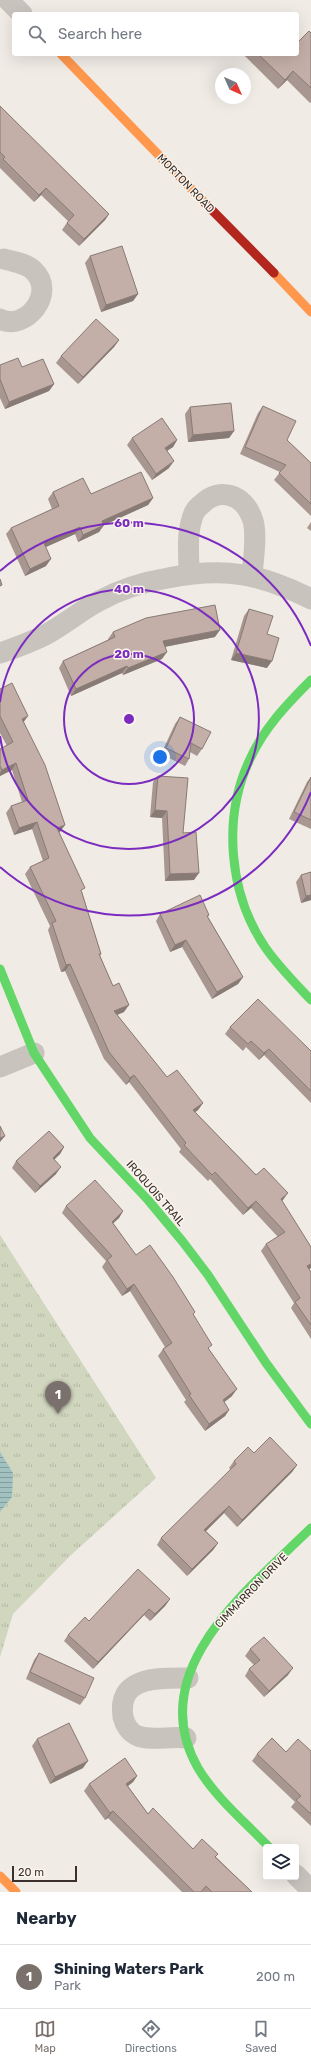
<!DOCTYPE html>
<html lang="en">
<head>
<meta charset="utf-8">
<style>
  :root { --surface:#fff; --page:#f6f6f7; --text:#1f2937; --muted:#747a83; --line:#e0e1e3; --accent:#7a716c }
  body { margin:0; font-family:Rubik,sans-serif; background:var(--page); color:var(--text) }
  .controls { position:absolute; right:12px; bottom:12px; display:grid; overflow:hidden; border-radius:4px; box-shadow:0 4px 16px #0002 }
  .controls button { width:36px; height:36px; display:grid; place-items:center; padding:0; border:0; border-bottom:1px solid var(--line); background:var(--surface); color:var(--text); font:20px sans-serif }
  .compass { position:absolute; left:215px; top:68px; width:36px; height:36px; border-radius:50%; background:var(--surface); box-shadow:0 4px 16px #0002; rotate:135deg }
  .scale { position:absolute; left:12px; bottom:10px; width:65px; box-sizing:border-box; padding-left:4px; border:2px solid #3b302b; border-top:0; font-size:11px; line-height:14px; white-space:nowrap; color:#3b302b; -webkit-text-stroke:3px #fbf5ee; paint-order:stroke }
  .you { position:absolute; left:160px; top:757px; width:14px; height:14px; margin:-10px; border:3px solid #fff; border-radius:50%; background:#1a73e8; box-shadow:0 0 0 6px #1a73e833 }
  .badge { display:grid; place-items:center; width:26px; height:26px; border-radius:50%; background:var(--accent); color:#fff; font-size:13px; font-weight:700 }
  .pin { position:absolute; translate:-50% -33px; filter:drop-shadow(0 1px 2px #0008) }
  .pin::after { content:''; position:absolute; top:21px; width:14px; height:12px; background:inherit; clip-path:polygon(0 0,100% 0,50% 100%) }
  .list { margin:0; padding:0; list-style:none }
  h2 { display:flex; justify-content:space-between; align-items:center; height:52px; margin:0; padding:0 16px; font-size:17px }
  h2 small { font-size:13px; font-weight:400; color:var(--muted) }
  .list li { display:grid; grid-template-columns:26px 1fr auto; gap:12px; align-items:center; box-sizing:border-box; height:64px; padding:0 16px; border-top:1px solid var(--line) }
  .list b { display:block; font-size:15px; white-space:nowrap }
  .list p { margin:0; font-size:13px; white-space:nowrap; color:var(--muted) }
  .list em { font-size:13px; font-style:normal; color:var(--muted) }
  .icon { flex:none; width:22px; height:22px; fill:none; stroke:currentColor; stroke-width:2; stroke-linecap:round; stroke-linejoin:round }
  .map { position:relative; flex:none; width:311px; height:1892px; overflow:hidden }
  .search { position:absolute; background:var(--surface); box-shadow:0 4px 16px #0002; left:12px; right:12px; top:12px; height:44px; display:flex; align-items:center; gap:10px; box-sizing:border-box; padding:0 14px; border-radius:4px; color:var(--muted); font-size:15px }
  .sheet { height:116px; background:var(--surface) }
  nav { display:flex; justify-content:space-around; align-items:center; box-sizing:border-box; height:56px; border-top:1px solid var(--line); background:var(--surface); font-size:11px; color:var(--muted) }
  nav a { display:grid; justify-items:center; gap:2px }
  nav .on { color:var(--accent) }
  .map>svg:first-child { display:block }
  .park { fill:url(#park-tufts) }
  .water { fill:url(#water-rules) }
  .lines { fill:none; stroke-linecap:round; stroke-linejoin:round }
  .street { stroke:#c9c3be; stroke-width:21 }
  .fast { stroke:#63d668; stroke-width:9 }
  .slow { stroke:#ff974d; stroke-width:9 }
  .jam { stroke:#b3261e; stroke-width:9 }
  .wall { fill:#a89690 }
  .shaded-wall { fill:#887a75 }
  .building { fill:#c3afa7; stroke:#887a75 }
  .ring { fill:none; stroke:#7b2cbf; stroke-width:2 }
  .labels { text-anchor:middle; stroke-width:3; stroke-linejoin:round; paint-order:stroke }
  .street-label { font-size:11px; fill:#3b302b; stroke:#fbf5ee }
  .centre { fill:#7b2cbf; stroke:#fbf5ee; stroke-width:2 }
  .ring-label { font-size:12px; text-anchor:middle; font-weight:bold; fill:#7b2cbf; stroke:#fbf5ee; stroke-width:3; stroke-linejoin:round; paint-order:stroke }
</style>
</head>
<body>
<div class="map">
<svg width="311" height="1892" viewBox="0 0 311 1892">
  <defs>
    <pattern id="park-tufts" width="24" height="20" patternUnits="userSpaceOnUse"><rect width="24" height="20" fill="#d1d6bf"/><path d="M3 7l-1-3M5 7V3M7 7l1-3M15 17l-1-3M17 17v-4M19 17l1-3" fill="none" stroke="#b4b8a4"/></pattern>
    <pattern id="water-rules" width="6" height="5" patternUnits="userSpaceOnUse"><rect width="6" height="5" fill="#a1c2c1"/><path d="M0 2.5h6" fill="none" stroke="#849e9d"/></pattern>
  </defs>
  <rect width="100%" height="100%" fill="#f0ebe5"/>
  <polygon class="park" points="0,1235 156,1478 70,1556 13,1614 0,1657"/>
  <polygon class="water" points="0,1452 13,1473 12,1497 0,1512"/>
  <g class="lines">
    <g class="street">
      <polyline points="8,0 22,14"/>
      <path d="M0,319C25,332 58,293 33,270C27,264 13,261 4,259"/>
      <path d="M189,573C189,553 186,532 194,513C196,509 199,506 202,504C220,486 244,495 252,518C258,532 253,560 252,576"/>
      <path d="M0,653C15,648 31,642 45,635C64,625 80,611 99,601C121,589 143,582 168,578C224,567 260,573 311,599"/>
      <polyline points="0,1067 34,1053"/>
      <path d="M186,1738C172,1736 150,1741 138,1736C130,1733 125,1725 123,1717C117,1676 158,1678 188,1678"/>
      <polyline points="296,1875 311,1890"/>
    </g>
    <g class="fast">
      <path d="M311,680C287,704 264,728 250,759C222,818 229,894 265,947C278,966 295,983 311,1000"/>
      <polyline points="0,969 34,1053 90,1138 148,1200 183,1242 208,1275 266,1363 311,1424"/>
      <path d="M269,1847C245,1822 216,1798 198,1768C142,1670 250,1588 311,1528"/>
    </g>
    <g class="slow">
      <polyline points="61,54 205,203"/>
      <polyline points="274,273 311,312"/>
      <polyline points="0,1876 16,1892"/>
    </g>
    <polyline class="jam" points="205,203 274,273"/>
  </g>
  <g class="wall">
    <polygon points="311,33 311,102 310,103 287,80 278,89 243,54 297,54"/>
    <polygon points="0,106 109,214 105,220 79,246 62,230 68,221 41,195 34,202 0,168"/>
    <polygon points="90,256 138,294 133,301 101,312 85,263"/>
    <polygon points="119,340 114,347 78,384 56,363 61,356"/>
    <polygon points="0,365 22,367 54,384 49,391 5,409 0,398"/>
    <polygon points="263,406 287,440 311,463 311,516 274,480 280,472 240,454 258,413"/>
    <polygon points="190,407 234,431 229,438 188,442 185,414"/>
    <polygon points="132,438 177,440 173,447 167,451 169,468 152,480 127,445"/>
    <polygon points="53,492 91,494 153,498 148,505 104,525 99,532 78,542 75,534 46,547 46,566 25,576 6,534 11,528 52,509 48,499"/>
    <polygon points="311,522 311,531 307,528"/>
    <polygon points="249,609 267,634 267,668 231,660 244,616"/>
    <polygon points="113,632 215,637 165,647 162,659 123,675 122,673 71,696 59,668 63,661 108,640 108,639"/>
    <polygon points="0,689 24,722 60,832 59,833 82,892 101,954 100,956 124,1012 117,1015 167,1077 203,1103 198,1110 195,1112 282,1201 311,1247 311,1268 309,1269 311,1272 311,1339 291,1308 294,1303 261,1251 266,1244 278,1237 251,1208 243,1215 210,1179 208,1181 179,1152 181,1149 129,1082 126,1085 104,1059 65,971 61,972 48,930 50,926 25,874 30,867 43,861 32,829 14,835 6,813 11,806 22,802 12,770 0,776 0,749 7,746 0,733"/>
    <polygon points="180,717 202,749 197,756 190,752 189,759 185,766 161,754 175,724"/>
    <polygon points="158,776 194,880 165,881 162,818 150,817 153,782"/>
    <polygon points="311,777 311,829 289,819 307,782"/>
    <polygon points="301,875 311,900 301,903 296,882"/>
    <polygon points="160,914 209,915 208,917 243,977 238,984 212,999 182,947 170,952 156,921"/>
    <polygon points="230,1027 311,1051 311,1103 264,1055 259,1060 246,1047 243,1051 225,1034"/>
    <polygon points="64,1147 60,1154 54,1160 56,1174 35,1193 12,1168 16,1161"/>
    <polygon points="66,1206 123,1211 119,1218 113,1223 136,1255 193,1315 209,1349 232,1396 224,1402 229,1410 225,1416 205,1431 184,1402 186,1400 158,1356 163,1349 165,1347 130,1291 122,1296 102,1267 106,1261 62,1213"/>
    <polygon points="254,1453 297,1465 292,1472 237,1527 224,1513 206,1531 218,1543 213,1550 187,1576 157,1545 161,1538 231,1470 229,1468 234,1461"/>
    <polygon points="170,1599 165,1606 150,1621 144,1615 93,1669 64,1641 68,1635 89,1621"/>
    <polygon points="250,1649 288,1675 264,1697 245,1676 249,1669 254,1665 245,1656"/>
    <polygon points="39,1653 85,1698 80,1705 26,1679 34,1660"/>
    <polygon points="37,1739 83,1768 50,1784 32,1746"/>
    <polygon points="311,1751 311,1826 291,1807 295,1802 252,1761 257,1754 286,1752"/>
    <polygon points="137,1776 133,1782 128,1786 148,1814 193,1849 216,1857 252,1892 182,1892 108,1818 105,1820 84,1791 89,1784"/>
  </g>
  <g class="shaded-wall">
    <polygon points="293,71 287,80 278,89 285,80"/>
    <polygon points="46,188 41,195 34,202 39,195"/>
    <polygon points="109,214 105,220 79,246 84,239"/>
    <polygon points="138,294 133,301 101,312 106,305"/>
    <polygon points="119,340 114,347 78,384 83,377"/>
    <polygon points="54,384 49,391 5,409 9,402"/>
    <polygon points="234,431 229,438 188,442 193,435"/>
    <polygon points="177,440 173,447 160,455 165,448"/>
    <polygon points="174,461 169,468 152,480 156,474"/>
    <polygon points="153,498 148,505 104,525 99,532 78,542 83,535 102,521"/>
    <polygon points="80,527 75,534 39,550 44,543"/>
    <polygon points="51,559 46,566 25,576 30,569"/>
    <polygon points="220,630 215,637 158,648 163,641"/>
    <polygon points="167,652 162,659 123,675 128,668"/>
    <polygon points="236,653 272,661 267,668 231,660"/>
    <polygon points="127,666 122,673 71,696 76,689"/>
    <polygon points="28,716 23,723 22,719"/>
    <polygon points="16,763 12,770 0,776 0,773 2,770"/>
    <polygon points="155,810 167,811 162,818 150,817"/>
    <polygon points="37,822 32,829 14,835 19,828"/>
    <polygon points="65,825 60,832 52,835 57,828"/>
    <polygon points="199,873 194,880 165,881 170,874"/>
    <polygon points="311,895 311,900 301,903 306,896"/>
    <polygon points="186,940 182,947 170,952 175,945"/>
    <polygon points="70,964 65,971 61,972 66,965"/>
    <polygon points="243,977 238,984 212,999 217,992"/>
    <polygon points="129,1005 124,1012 109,1018 114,1011"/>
    <polygon points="269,1049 264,1055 259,1060 264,1053"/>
    <polygon points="134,1075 129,1082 126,1085 130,1078"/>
    <polygon points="203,1103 198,1110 189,1117 193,1110"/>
    <polygon points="5,1136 0,1142 0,1143 0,1138"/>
    <polygon points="64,1147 60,1154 48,1165 53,1158"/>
    <polygon points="61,1167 56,1174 35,1193 40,1186"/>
    <polygon points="288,1193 283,1200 277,1206 281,1199"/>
    <polygon points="256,1201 251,1208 243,1215 248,1208"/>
    <polygon points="123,1211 119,1218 107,1229 112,1222"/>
    <polygon points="311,1264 311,1268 302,1273 307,1266"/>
    <polygon points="134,1284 130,1291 122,1296 127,1289"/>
    <polygon points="237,1389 232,1396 218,1407 223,1400"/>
    <polygon points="229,1410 225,1416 205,1431 209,1424"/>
    <polygon points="297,1465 292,1472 237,1527 242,1520"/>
    <polygon points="229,1506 224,1513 200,1537 204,1530"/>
    <polygon points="218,1543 213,1550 187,1576 192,1569"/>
    <polygon points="170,1599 165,1606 150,1621 155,1614"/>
    <polygon points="149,1609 144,1615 93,1669 98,1662"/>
    <polygon points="293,1668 288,1675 264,1697 269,1691"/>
    <polygon points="88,1761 83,1768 50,1784 55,1777"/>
    <polygon points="137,1776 133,1782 121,1791 126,1784"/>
    <polygon points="113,1811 108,1818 105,1820 110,1813"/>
  </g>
  <g class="building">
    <polygon points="309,31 311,33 311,88 293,71 285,80 258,54 297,54 297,43"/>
    <polygon points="0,106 109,214 84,239 67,223 74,215 46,188 39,195 3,159 5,157 0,152"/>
    <polygon points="122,246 138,294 106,305 90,256"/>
    <polygon points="96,319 119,340 83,377 61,356"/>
    <polygon points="18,358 22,367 43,359 54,384 9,402 0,379 0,365"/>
    <polygon points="231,403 234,431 193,435 190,407"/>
    <polygon points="263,406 296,421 287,440 311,463 311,504 279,473 286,465 245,447"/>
    <polygon points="162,418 177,440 165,448 174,461 156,474 132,438"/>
    <polygon points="141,472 153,498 102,521 104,525 83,535 80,527 44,543 51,559 30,569 11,528 59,506 53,492 83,478 91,494"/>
    <polygon points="0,579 2,585 0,586"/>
    <polygon points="215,605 220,630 163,641 167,652 128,668 127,666 76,689 63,661 115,637 113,632 146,618"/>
    <polygon points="249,609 273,616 267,634 279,638 272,661 236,653"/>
    <polygon points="12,683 28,716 22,719 45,765 65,825 57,828 85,888 81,890 101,954 99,954 113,986 119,983 129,1005 114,1011 167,1077 177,1070 203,1103 193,1110 256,1175 264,1168 288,1193 281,1199 311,1247 311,1264 307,1266 311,1272 311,1325 295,1302 300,1298 266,1244 285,1232 256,1201 248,1208 215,1172 212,1175 184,1145 186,1143 134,1075 130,1078 109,1052 70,964 66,965 52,923 56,921 30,867 49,858 37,822 19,828 11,806 28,800 16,763 2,770 0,766 0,749 13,742 0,716 0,689"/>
    <polygon points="180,717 211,732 202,749 191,743 189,759 166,748"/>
    <polygon points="158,776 188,778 183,833 196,832 199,873 170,874 167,811 155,810"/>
    <polygon points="311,777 311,820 294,812"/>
    <polygon points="311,872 311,895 306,896 301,875"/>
    <polygon points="200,895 209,915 207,916 243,977 217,992 186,940 175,945 160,914"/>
    <polygon points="258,999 311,1051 311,1091 269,1049 264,1053 251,1041 248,1044 230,1027"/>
    <polygon points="0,1126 5,1136 0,1138"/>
    <polygon points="49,1131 64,1147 53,1158 61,1167 40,1186 16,1161"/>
    <polygon points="95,1180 123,1211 112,1222 136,1255 150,1245 173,1277 195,1312 193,1314 212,1345 208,1348 237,1389 223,1400 229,1410 209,1424 189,1395 191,1394 163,1349 172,1343 134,1284 127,1289 107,1260 112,1256 66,1206"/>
    <polygon points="270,1437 297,1465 242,1520 229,1506 204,1530 218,1543 192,1569 161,1538 236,1464 234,1461 248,1447 254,1453"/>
    <polygon points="138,1569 170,1599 155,1614 149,1609 98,1662 68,1635 85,1617 89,1621"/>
    <polygon points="264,1637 293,1668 269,1691 249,1669 260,1660 250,1649"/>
    <polygon points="39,1653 94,1678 85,1698 30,1672"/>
    <polygon points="69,1723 88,1761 55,1777 37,1739"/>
    <polygon points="272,1738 286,1752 298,1739 311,1751 311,1814 296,1800 301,1796 257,1754"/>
    <polygon points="125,1758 137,1776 126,1784 148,1814 153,1808 193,1849 202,1839 218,1854 215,1857 252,1892 212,1892 206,1886 201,1892 194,1892 113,1811 110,1813 89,1784"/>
  </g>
  <g class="ring">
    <circle cx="129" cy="719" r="65"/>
    <path d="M0 702A130 130 0 1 1 0 736"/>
    <path d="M311 792A196 196 0 0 1 0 867M0 571A196 196 0 0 1 311 646"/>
  </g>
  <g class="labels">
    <g class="street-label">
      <text transform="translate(186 183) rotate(46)" y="4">MORTON ROAD</text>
      <text transform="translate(156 1193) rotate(49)" y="4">IROQUOIS TRAIL</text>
      <text transform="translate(251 1590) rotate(-46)" y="4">CIMMARRON DRIVE</text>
    </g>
  </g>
  <circle cx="129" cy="719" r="6" class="centre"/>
  <g class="ring-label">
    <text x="129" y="527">60 m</text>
    <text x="129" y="593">40 m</text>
    <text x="129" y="658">20 m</text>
  </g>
</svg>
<div class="controls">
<button><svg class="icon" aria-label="layers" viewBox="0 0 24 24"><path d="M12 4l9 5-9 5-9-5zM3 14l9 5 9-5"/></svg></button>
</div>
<svg class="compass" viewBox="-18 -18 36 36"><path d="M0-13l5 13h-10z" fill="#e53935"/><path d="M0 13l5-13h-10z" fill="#747a83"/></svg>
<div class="scale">20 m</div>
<div class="you"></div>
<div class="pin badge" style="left:58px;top:1414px">1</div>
<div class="search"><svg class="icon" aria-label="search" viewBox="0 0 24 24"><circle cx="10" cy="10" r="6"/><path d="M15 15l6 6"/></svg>Search here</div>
</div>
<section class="sheet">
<h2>Nearby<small></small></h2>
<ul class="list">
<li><span class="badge">1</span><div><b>Shining Waters Park</b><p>Park</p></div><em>200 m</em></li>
</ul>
</section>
<nav>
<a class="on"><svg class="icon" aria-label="map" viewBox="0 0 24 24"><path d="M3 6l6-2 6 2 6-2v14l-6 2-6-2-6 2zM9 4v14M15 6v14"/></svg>Map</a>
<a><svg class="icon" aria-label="directions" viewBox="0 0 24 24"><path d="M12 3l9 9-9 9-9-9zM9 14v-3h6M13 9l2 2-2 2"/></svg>Directions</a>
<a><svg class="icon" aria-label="saved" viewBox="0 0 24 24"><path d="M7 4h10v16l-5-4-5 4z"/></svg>Saved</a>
</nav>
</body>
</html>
